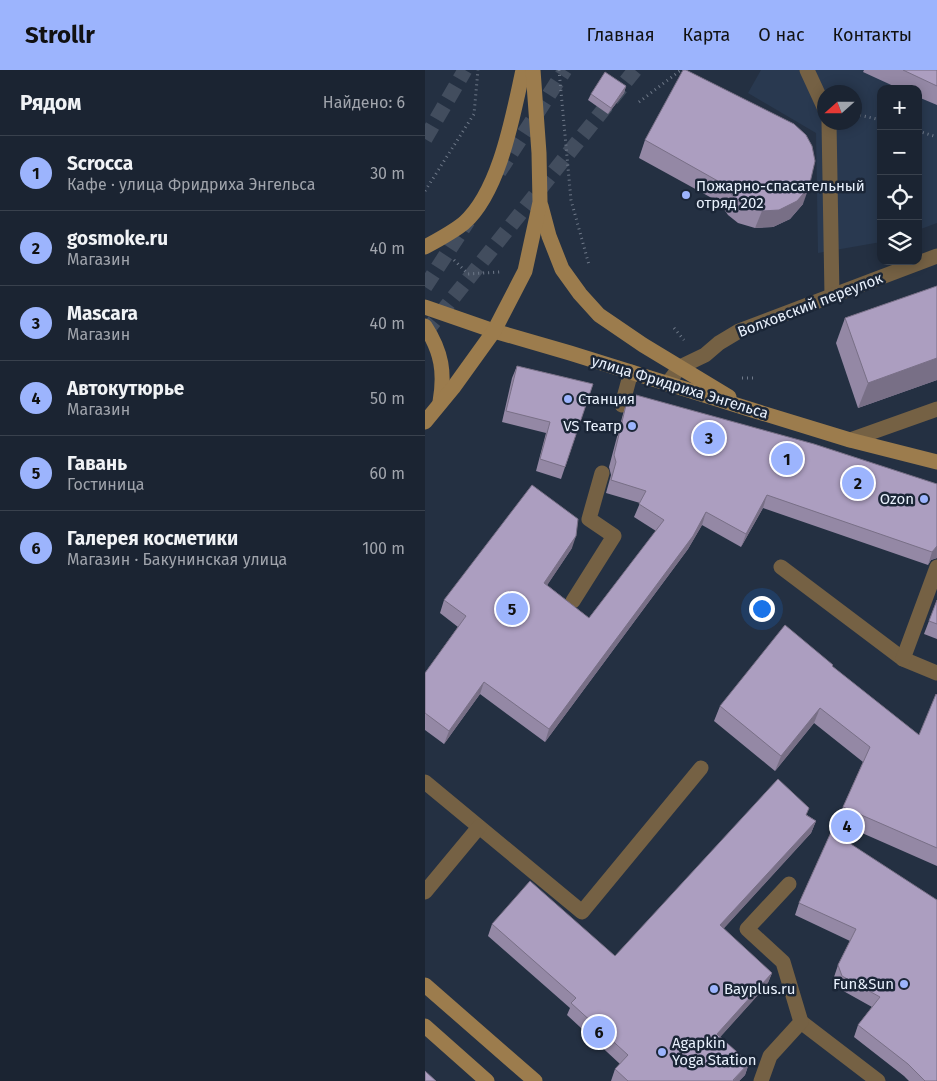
<!DOCTYPE html>
<html lang="ru">
<head>
<meta charset="utf-8">
<style>
  :root { --surface:#1b2432; --page:#242c3a; --text:#f1f3f6; --muted:#a0a4ac; --line:#39414d; --accent:#9cb4fd }
  body { margin:0; font-family:"Fira Sans",sans-serif; background:var(--page); color:var(--text) }
  .controls { position:absolute; right:15px; top:15px; display:grid; overflow:hidden; border-radius:10px; box-shadow:0 2px 12px #0003 }
  .controls button { width:45px; height:45px; display:grid; place-items:center; padding:0; border:0; border-bottom:1px solid var(--line); background:var(--surface); color:var(--text); font:25px sans-serif }
  .compass { position:absolute; left:392px; top:15px; width:45px; height:45px; border-radius:50%; background:var(--surface); box-shadow:0 2px 12px #0003; rotate:249deg }
  .you { position:absolute; left:336px; top:538px; width:18px; height:18px; margin:-12px; border:4px solid #fff; border-radius:50%; background:#1a73e8; box-shadow:0 0 0 8px #1a73e833 }
  .badge { display:grid; place-items:center; width:32px; height:32px; border-radius:50%; background:var(--accent); color:#111; font-size:16px; font-weight:700 }
  .pin { position:absolute; translate:-50% -50%; border:2px solid #fff; box-shadow:0 1px 5px #0006 }
  .list { margin:0; padding:0; list-style:none }
  h2 { display:flex; justify-content:space-between; align-items:center; height:65px; margin:0; padding:0 20px; font-size:21px }
  h2 small { font-size:16px; font-weight:400; color:var(--muted) }
  .list li { display:grid; grid-template-columns:32px 1fr auto; gap:15px; align-items:center; box-sizing:border-box; height:75px; padding:0 20px; border-top:1px solid var(--line) }
  .list b { display:block; font-size:19px; white-space:nowrap }
  .list p { margin:0; font-size:16px; white-space:nowrap; color:var(--muted) }
  .list em { font-size:16px; font-style:normal; color:var(--muted) }
  .icon { flex:none; width:28px; height:28px; fill:none; stroke:currentColor; stroke-width:2; stroke-linecap:round; stroke-linejoin:round }
  .map { position:relative; flex:none; width:512px; height:1011px; overflow:hidden }
  header { display:flex; align-items:center; gap:30px; box-sizing:border-box; height:70px; padding:0 25px; background:var(--accent); color:#111 }
  header strong { font-size:24px }
  nav { display:flex; gap:28px; margin-inline-start:auto; font-size:18px }
  main { display:flex }
  aside { flex:1; background:var(--surface) }
  .map>svg:first-child { display:block }
  .built { fill:#293950; fill-rule:evenodd }
  .lines { fill:none; stroke-linecap:round; stroke-linejoin:round }
  .secondary-tunnel { stroke:#424d5e; stroke-width:15; stroke-dasharray:15 8; stroke-linecap:butt }
  .primary-tunnel { stroke:#424d5e; stroke-width:15; stroke-dasharray:15 8; stroke-linecap:butt }
  .path { stroke:#6f7989; stroke-width:3; stroke-dasharray:1 4; stroke-linecap:butt }
  .lane { stroke:#756144; stroke-width:15 }
  .street { stroke:#756144; stroke-width:15 }
  .secondary { stroke:#9c7c4d; stroke-width:15 }
  .wall { fill:#9488a5 }
  .shaded-wall { fill:#786f86 }
  .building { fill:#ac9ec0; stroke:#786f86 }
  .poi-dot { fill:#9cb4fd; stroke:#1b2637; stroke-width:2 }
  .labels { text-anchor:middle; stroke-width:5; stroke-linejoin:round; paint-order:stroke }
  .poi-label { font-size:15px; fill:#e9f1fd; stroke:#1b2637; text-anchor:start }
  .street-label { font-size:15px; fill:#e9f1fd; stroke:#1b2637 }
</style>
</head>
<body>
<header>
<strong>Strollr</strong>
<nav><a>Главная</a><a>Карта</a><a>О нас</a><a>Контакты</a></nav>
</header>
<main>
<aside>
<h2>Рядом<small>Найдено: 6</small></h2>
<ul class="list">
<li><span class="badge">1</span><div><b>Scrocca</b><p>Кафе · улица Фридриха Энгельса</p></div><em>30 m</em></li>
<li><span class="badge">2</span><div><b>gosmoke.ru</b><p>Магазин</p></div><em>40 m</em></li>
<li><span class="badge">3</span><div><b>Mascara</b><p>Магазин</p></div><em>40 m</em></li>
<li><span class="badge">4</span><div><b>Автокутюрье</b><p>Магазин</p></div><em>50 m</em></li>
<li><span class="badge">5</span><div><b>Гавань</b><p>Гостиница</p></div><em>60 m</em></li>
<li><span class="badge">6</span><div><b>Галерея косметики</b><p>Магазин · Бакунинская улица</p></div><em>100 m</em></li>
</ul>
</aside>
<div class="map">
<svg width="512" height="1011" viewBox="0 0 512 1011">
  <rect width="100%" height="100%" fill="#243042"/>
  <path class="built" d="M336,0H512V153L493,160V19H456V172L393,183L391,63L323,23ZM400,22H430V52H400Z"/>
  <g class="lines">
    <polyline class="secondary-tunnel" points="0,263 210,0"/>
    <g class="primary-tunnel">
      <polyline points="0,69 40,0"/>
      <polyline points="74,102 140,0"/>
      <polyline points="0,217 43,151"/>
    </g>
    <g class="path">
      <polyline points="134,0 146,130 164,195"/>
      <polyline points="214,32 256,0"/>
      <polyline points="430,44 456,50"/>
      <polyline points="493,61 512,67"/>
      <polyline points="0,121 49,44 53,0"/>
      <polyline points="29,190 43,204 75,202"/>
      <polyline points="249,258 259,270"/>
      <polyline points="317,308 331,308"/>
    </g>
    <g class="lane">
      <polyline points="382,0 400,39"/>
      <polyline points="404,52 407,226"/>
      <polyline points="197,335 206,302"/>
      <polyline points="425,370 512,339"/>
      <polyline points="356,497 478,589 512,603"/>
      <polyline points="148,531 189,466 164,449 177,403"/>
      <polyline points="478,589 512,497"/>
      <polyline points="0,712 157,842 276,698"/>
      <polyline points="0,822 54,757"/>
      <polyline points="376,952 453,1011"/>
      <polyline points="336,1011 345,986 376,952 358,892 322,859 364,814"/>
    </g>
    <polyline class="street" points="242,314 255,297 280,285 294,273 314,261 512,186"/>
    <g class="secondary">
      <polyline points="116,136 124,166 137,199 155,224 174,245 218,275 304,327"/>
      <path d="M0,177C13,170 28,162 39,153C75,121 88,45 98,0"/>
      <polyline points="0,237 69,261 145,283 324,339 425,370 512,392"/>
      <path d="M0,256C17,282 20,303 15,332"/>
      <polyline points="0,352 28,318 69,261 100,201 115,132 114,83 108,0"/>
      <polyline points="0,915 110,1011"/>
      <polyline points="0,956 62,1011"/>
    </g>
  </g>
  <g class="wall">
    <polygon points="439,0 512,0 512,35 493,27 493,19 475,19 438,2"/>
    <polygon points="201,16 199,23 183,44 163,30 166,24"/>
    <polygon points="220,70 378,134 365,149 348,157 330,158 313,153 303,145 294,132 214,88"/>
    <polygon points="512,216 512,310 433,338 411,273 420,248"/>
    <polygon points="92,296 168,314 136,409 111,401 121,363 77,352 87,308"/>
    <polygon points="202,331 512,414 512,488 506,490 503,495 338,438 316,477 277,455 263,479 120,672 55,624 19,674 0,660 0,603 33,557 15,543 19,530 147,478 122,515 164,548 231,461 209,447 215,433 181,423 186,405 184,397 198,344"/>
    <polygon points="512,530 512,569 499,564"/>
    <polygon points="408,595 408,597 494,665 512,625 512,796 412,752 418,737 438,692 389,653 350,701 289,651 295,636"/>
    <polygon points="382,745 391,751 386,763 298,859 347,903 342,915 295,967 324,993 320,1005 314,1011 186,1011 190,999 195,994 142,945 145,938 63,866 67,854 190,886"/>
    <polygon points="407,760 512,1011 484,1011 479,1006 429,967 433,955 447,937 413,918 409,907 413,895 425,871 370,845 374,833"/>
  </g>
  <g class="shaded-wall">
    <polygon points="201,16 199,23 183,44 186,38"/>
    <polygon points="384,117 378,134 365,149 348,157 330,158 337,141"/>
    <polygon points="512,288 512,310 433,338 443,313"/>
    <polygon points="342,425 338,438 316,477 321,464"/>
    <polygon points="281,442 277,455 263,479 120,672 124,659"/>
    <polygon points="151,466 147,478 115,526 119,513"/>
    <polygon points="512,476 512,488 506,490 503,495 507,482"/>
    <polygon points="59,612 55,624 19,674 24,661"/>
    <polygon points="395,638 389,653 350,701 356,686"/>
    <polygon points="391,751 386,763 291,867 295,855"/>
    <polygon points="347,903 342,915 288,975 292,964"/>
    <polygon points="324,993 320,1005 314,1011 308,1011"/>
  </g>
  <g class="building">
    <polygon points="258,0 261,0 369,54 381,65 387,76 390,91 384,117 372,131 354,140 337,141 320,136 309,128 300,115 220,70"/>
    <polygon points="478,0 512,0 512,16"/>
    <polygon points="180,2 201,16 186,38 166,24"/>
    <polygon points="512,216 512,288 443,313 420,248"/>
    <polygon points="92,296 168,314 140,397 115,389 125,352 81,341"/>
    <polygon points="211,325 389,374 512,414 512,476 507,482 342,425 321,464 281,442 268,466 124,659 59,612 24,661 0,643 0,603 41,546 19,530 107,415 153,449 151,466 119,513 164,548 239,450 214,434 221,421 186,410 191,392 189,385 202,331 208,329"/>
    <polygon points="512,530 512,554 504,551"/>
    <polygon points="360,555 408,595 407,596 494,665 511,624 512,625 512,778 418,737 445,677 395,638 356,686 295,636"/>
    <polygon points="353,709 384,738 381,745 391,751 295,855 347,903 292,964 324,993 308,1010 309,1011 203,1011 190,999 203,985 146,933 151,928 67,854 105,811 190,886"/>
    <polygon points="407,760 415,767 512,830 512,1011 500,1011 483,994 433,955 455,927 417,906 413,895 431,859 374,833"/>
    <polygon points="0,1001 11,1011 0,1011"/>
  </g>
  <g class="poi-dot">
    <circle cx="261" cy="125" r="5"/>
    <circle cx="143" cy="329" r="5"/>
    <circle cx="207" cy="356" r="5"/>
    <circle cx="499" cy="429" r="5"/>
    <circle cx="479" cy="914" r="5"/>
    <circle cx="289" cy="919" r="5"/>
    <circle cx="237" cy="982" r="5"/>
  </g>
  <g class="labels">
    <g class="poi-label">
      <text x="271" y="121">Пожарно-спасательный<tspan x="271" dy="17">отряд 202</tspan></text>
      <text x="153" y="334">Станция</text>
      <text x="197" y="361" text-anchor="end">VS Театр</text>
      <text x="489" y="434" text-anchor="end">Ozon</text>
      <text x="469" y="919" text-anchor="end">Fun&amp;Sun</text>
      <text x="299" y="924">Bayplus.ru</text>
      <text x="247" y="978">Agapkin<tspan x="247" dy="17">Yoga Station</tspan></text>
    </g>
    <g class="street-label">
      <text transform="translate(385 235) rotate(-21)" y="5">Волховский переулок</text>
      <text transform="translate(255 317) rotate(17)" y="5">улица Фридриха Энгельса</text>
    </g>
  </g>
</svg>
<div class="controls">
<button>+</button>
<button>−</button>
<button><svg class="icon" aria-label="locate" viewBox="0 0 24 24"><circle cx="12" cy="12" r="6"/><path d="M12 2v4M12 18v4M2 12h4M18 12h4"/></svg></button>
<button><svg class="icon" aria-label="layers" viewBox="0 0 24 24"><path d="M12 4l9 5-9 5-9-5zM3 14l9 5 9-5"/></svg></button>
</div>
<svg class="compass" viewBox="-18 -18 36 36"><path d="M0-13l5 13h-10z" fill="#e53935"/><path d="M0 13l5-13h-10z" fill="#a0a4ac"/></svg>
<div class="you"></div>
<div class="pin badge" style="left:362px;top:389px">1</div>
<div class="pin badge" style="left:433px;top:413px">2</div>
<div class="pin badge" style="left:284px;top:368px">3</div>
<div class="pin badge" style="left:422px;top:756px">4</div>
<div class="pin badge" style="left:87px;top:539px">5</div>
<div class="pin badge" style="left:174px;top:962px">6</div>
</div>
</main>
</body>
</html>
